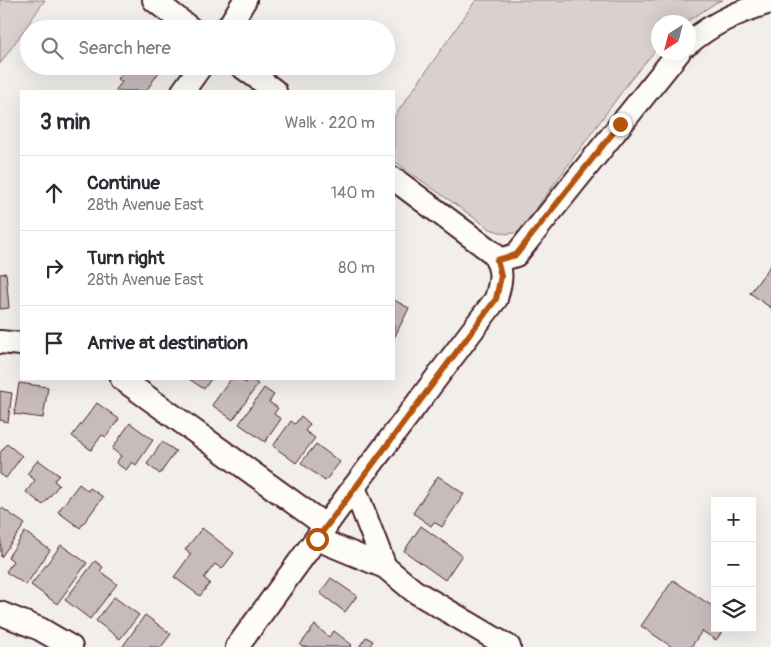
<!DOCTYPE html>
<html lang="en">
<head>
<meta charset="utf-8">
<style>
  :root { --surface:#fff; --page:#f7f7f7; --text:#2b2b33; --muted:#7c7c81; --line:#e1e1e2 }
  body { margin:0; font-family:Pangolin,sans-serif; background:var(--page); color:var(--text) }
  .controls { position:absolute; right:15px; bottom:15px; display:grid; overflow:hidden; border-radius:0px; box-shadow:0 5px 20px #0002 }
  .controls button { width:45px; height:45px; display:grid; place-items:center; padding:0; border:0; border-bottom:1px solid var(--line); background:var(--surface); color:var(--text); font:25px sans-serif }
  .compass { position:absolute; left:651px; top:15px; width:45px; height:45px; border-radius:50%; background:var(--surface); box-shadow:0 5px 20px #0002; rotate:216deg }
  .stop { position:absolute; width:15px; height:15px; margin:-11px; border:4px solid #b45309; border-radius:50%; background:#fff }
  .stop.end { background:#b45309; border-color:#fff; box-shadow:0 1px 5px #0008 }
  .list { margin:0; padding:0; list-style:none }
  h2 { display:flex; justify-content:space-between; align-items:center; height:65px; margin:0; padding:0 20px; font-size:21px }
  h2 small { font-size:16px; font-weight:400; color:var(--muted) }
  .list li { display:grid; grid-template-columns:32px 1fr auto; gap:15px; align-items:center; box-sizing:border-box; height:75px; padding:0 20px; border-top:1px solid var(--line) }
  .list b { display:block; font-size:19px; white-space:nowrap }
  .list p { margin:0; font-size:16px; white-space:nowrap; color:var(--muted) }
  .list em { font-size:16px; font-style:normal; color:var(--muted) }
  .icon { flex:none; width:28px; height:28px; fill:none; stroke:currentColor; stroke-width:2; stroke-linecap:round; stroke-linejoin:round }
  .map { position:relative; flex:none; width:771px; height:647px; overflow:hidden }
  .search { position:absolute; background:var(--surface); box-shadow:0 5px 20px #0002; left:20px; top:20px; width:375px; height:55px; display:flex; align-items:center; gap:12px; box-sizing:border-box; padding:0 18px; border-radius:28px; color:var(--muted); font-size:19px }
  .panel { position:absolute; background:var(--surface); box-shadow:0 5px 20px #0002; left:20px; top:90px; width:375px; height:290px; border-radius:0px }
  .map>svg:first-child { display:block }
  .green { fill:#d9d0cf; stroke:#92787d }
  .building { fill:#c8bbbb; stroke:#4a1f2b }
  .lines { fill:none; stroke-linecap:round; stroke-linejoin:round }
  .minor-casing { stroke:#4a1f2b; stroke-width:26 }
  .minor { stroke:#fdfcf7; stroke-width:22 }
  .route { stroke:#b45309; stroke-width:6 }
</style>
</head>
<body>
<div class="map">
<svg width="771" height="647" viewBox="0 0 771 647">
  <rect width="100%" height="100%" fill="#f2efeb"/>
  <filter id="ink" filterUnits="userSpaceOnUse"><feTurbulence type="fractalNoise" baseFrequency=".02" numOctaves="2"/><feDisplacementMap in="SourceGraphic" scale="10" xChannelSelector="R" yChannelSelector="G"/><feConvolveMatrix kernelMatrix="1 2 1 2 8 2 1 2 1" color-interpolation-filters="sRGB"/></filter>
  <g filter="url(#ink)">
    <g class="green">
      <polygon points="0,0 45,0 0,64"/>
      <polygon points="476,0 723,0 717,2 686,22 658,22 658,47 629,82 519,232 506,234 490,229 394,161 394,117"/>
    </g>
    <g class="building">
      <polygon points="128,66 163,66 146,91 115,91 122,82 118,79"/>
      <polygon points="771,265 771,308 750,293"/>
      <polygon points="6,273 9,308 0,309 0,274"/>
      <polygon points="394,300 409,308 394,338"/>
      <polygon points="189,379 211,379 204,389"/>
      <polygon points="231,379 239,379 246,383 250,379 258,384 233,420 212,405"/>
      <polygon points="19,383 48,387 43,418 14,414"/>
      <polygon points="264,388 274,395 269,402 278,408 274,414 281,419 265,442 239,424"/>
      <polygon points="0,391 12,393 8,422 0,420"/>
      <polygon points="97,403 119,419 106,437 102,435 91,450 72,436"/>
      <polygon points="301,416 310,424 305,431 315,438 296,463 273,446 291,421 295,424"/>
      <polygon points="130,423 153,440 136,465 132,462 126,470 116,463 121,456 112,449"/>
      <polygon points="162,442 176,451 160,474 147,464"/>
      <polygon points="7,444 22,456 6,478 0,474 0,453"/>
      <polygon points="316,444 340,462 325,481 301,463"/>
      <polygon points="38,460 59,475 54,481 59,485 43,505 26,492 35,480 27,474"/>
      <polygon points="438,476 464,494 442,527 434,522 431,526 413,513"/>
      <polygon points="79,484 88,491 90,488 103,497 80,528 58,512"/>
      <polygon points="2,508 25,524 1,557 0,511"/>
      <polygon points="421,526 462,555 445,580 404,551"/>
      <polygon points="202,528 234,553 222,569 215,564 204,578 210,583 200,596 174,577 191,554 185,550"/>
      <polygon points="25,532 50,550 26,585 6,572 13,561 8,557"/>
      <polygon points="61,545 87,563 57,604 31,585"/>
      <polygon points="95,561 103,567 100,571 117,584 90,619 65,600"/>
      <polygon points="331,578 357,596 345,612 320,593"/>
      <polygon points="673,580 715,608 715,628 725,628 716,640 702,631 691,647 672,647 641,626"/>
      <polygon points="114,597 139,615 120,639 96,621"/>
      <polygon points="145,615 171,634 161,647 125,647 123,646"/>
      <polygon points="315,625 329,637 334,631 352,645 350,647 302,647 300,645"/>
      <polygon points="366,637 373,641 369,647 367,646 359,647"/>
    </g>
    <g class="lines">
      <g class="minor-casing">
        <g id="minor">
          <polyline points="154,0 191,29"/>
          <polyline points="227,29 245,0"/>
          <path d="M688,44C711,24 742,10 771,2"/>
          <polyline points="241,66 275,91"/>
          <polyline points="183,91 201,66"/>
          <polyline points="497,261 516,255 679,52"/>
          <polyline points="0,342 21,344"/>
          <polyline points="122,379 326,526"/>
          <polyline points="354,487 385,567"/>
          <polyline points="317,539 385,567 414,591 509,647"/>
          <polyline points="0,613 40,629 71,647"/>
          <path d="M237,647L354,487L496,299C501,281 504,271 493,253L394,179"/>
        </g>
      </g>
      <use href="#minor" class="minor"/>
    </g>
  </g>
  <g class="lines" filter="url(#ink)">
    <polyline class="route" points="317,539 496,299 501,276 497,260 516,255 620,124"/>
  </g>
</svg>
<div class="controls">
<button>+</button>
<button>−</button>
<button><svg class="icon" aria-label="layers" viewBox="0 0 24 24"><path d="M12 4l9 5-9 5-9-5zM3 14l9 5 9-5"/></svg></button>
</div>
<svg class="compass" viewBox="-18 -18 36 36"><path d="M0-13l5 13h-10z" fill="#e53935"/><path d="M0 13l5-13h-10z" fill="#7c7c81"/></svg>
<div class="stop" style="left:317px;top:539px"></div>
<div class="stop end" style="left:620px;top:124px"></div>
<div class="search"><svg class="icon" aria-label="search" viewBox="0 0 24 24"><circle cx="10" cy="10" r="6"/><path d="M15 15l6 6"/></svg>Search here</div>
<section class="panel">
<h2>3 min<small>Walk · 220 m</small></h2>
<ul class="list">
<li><svg class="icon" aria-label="ahead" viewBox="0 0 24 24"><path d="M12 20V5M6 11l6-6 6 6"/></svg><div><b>Continue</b><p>28th Avenue East</p></div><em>140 m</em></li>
<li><svg class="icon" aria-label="right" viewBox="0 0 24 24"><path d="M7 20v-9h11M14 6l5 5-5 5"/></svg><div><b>Turn right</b><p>28th Avenue East</p></div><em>80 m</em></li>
<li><svg class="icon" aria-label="arrive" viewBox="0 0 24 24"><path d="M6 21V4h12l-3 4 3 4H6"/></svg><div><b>Arrive at destination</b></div></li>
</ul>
</section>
</div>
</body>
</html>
